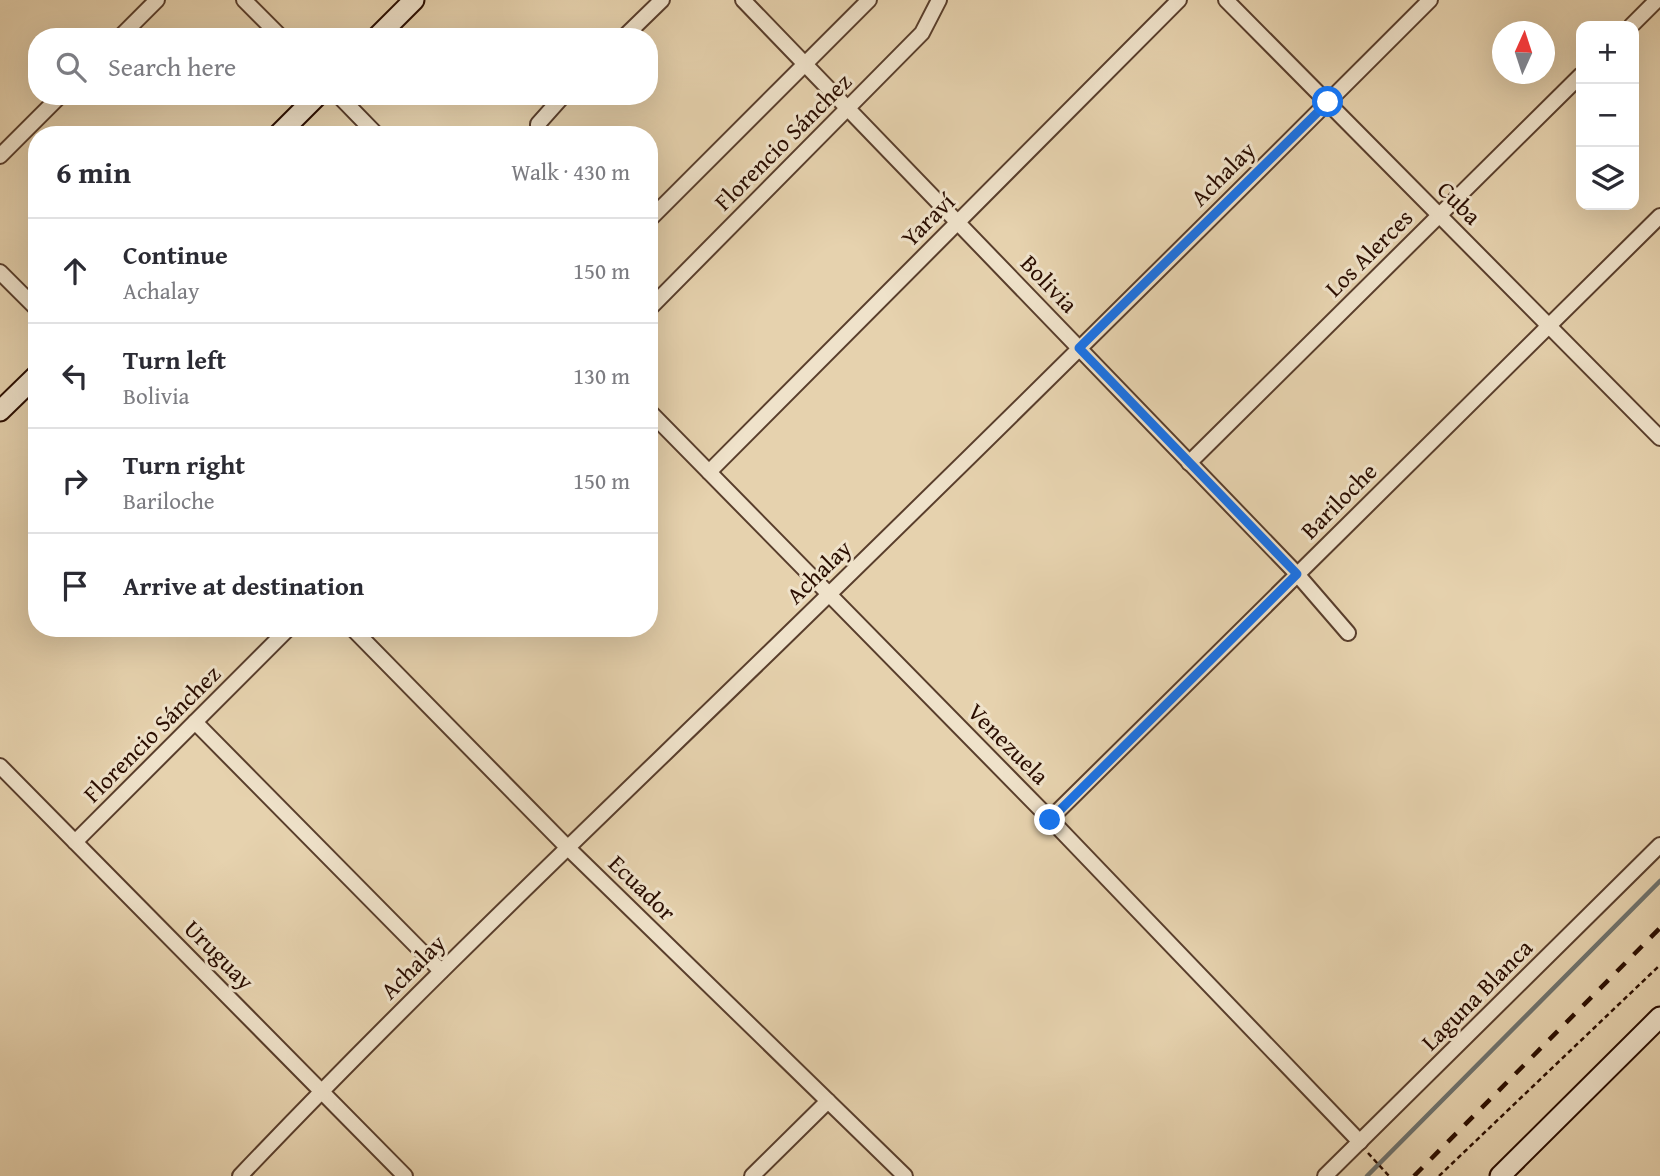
<!DOCTYPE html>
<html lang="en">
<head>
<meta charset="utf-8">
<style>
  :root { --surface:#fff; --page:#f2f2f3; --text:#2b2b33; --muted:#7c7c81; --line:#e1e1e2 }
  body { margin:0; font-family:"Gentium Book Plus",serif; background:var(--page); color:var(--text) }
  .controls { position:absolute; right:21px; top:21px; display:grid; overflow:hidden; border-radius:14px; box-shadow:0 7px 28px #0002 }
  .controls button { width:63px; height:63px; display:grid; place-items:center; padding:0; border:0; border-bottom:2px solid var(--line); background:var(--surface); color:var(--text); font:35px sans-serif }
  .compass { position:absolute; left:1492px; top:21px; width:63px; height:63px; border-radius:50%; background:var(--surface); box-shadow:0 7px 28px #0002; rotate:3deg }
  .stop { position:absolute; width:21px; height:21px; margin:-16px; border:5px solid #1a73e8; border-radius:50%; background:#fff }
  .stop.end { background:#1a73e8; border-color:#fff; box-shadow:0 2px 7px #0008 }
  .list { margin:0; padding:0; list-style:none }
  h2 { display:flex; justify-content:space-between; align-items:center; height:91px; margin:0; padding:0 28px; font-size:30px }
  h2 small { font-size:23px; font-weight:400; color:var(--muted) }
  .list li { display:grid; grid-template-columns:46px 1fr auto; gap:21px; align-items:center; box-sizing:border-box; height:105px; padding:0 28px; border-top:2px solid var(--line) }
  .list b { display:block; font-size:26px; white-space:nowrap }
  .list p { margin:0; font-size:23px; white-space:nowrap; color:var(--muted) }
  .list em { font-size:23px; font-style:normal; color:var(--muted) }
  .icon { flex:none; width:38px; height:38px; fill:none; stroke:currentColor; stroke-width:2; stroke-linecap:round; stroke-linejoin:round }
  .map { position:relative; flex:none; width:1660px; height:1176px; overflow:hidden }
  .search { position:absolute; background:var(--surface); box-shadow:0 7px 28px #0002; left:28px; top:28px; width:630px; height:77px; display:flex; align-items:center; gap:18px; box-sizing:border-box; padding:0 24px; border-radius:28px; color:var(--muted); font-size:26px }
  .panel { position:absolute; background:var(--surface); box-shadow:0 7px 28px #0002; left:28px; top:126px; width:630px; height:511px; border-radius:28px }
  .map>svg:first-child { display:block }
  .lines { fill:none; stroke-linecap:round; stroke-linejoin:round }
  .stream { stroke:#6e726d; stroke-width:4.5 }
  .street-casing { stroke:#593e2c; stroke-width:18 }
  .secondary-casing { stroke:#2a0d00; stroke-width:23 }
  .path { stroke:#2a0d00; stroke-width:2.5; stroke-dasharray:5 3.5; stroke-linecap:butt }
  .street { stroke:#efe2ca; stroke-width:14 }
  .secondary { stroke:#efe2ca; stroke-width:19 }
  .rail { stroke:#2a0d00; stroke-width:4.5; stroke-dasharray:12 12; stroke-linecap:butt }
  .route { stroke:#1a73e8; stroke-width:9 }
  .labels { text-anchor:middle; stroke-width:6; stroke-linejoin:round; paint-order:stroke }
  .street-label { font-size:24px; fill:#2a0d00; stroke:#efe2ca }
</style>
</head>
<body>
<div class="map">
<svg width="1660" height="1176" viewBox="0 0 1660 1176">
  <rect width="100%" height="100%" fill="#e6d2ae"/>
  <filter id="stains"><feTurbulence type="fractalNoise" baseFrequency=".00286" numOctaves="4"/><feColorMatrix values="0 0 0 0 .2 0 0 0 0 .09 0 0 0 0 .02 0 0 0 .5 -.17"/></filter>
  <radialGradient id="worn" r=".72"><stop offset=".6" stop-color="#630" stop-opacity="0"/><stop offset="1" stop-color="#630" stop-opacity=".3"/></radialGradient>
  <g class="lines">
    <polyline class="stream" points="1367,1176 1660,881"/>
    <g class="street-casing">
      <g id="street">
        <polyline points="244,0 281,37"/>
        <polyline points="743,0 1297,574 1348,633"/>
        <polyline points="1226,0 1660,438"/>
        <polyline points="1631,26 1657,0"/>
        <polyline points="120,37 157,0"/>
        <polyline points="624,37 662,0"/>
        <polyline points="339,96 377,135"/>
        <polyline points="538,135 538,124 563,96"/>
        <polyline points="0,156 60,96"/>
        <polyline points="649,220 869,0"/>
        <polyline points="0,272 37,309"/>
        <polyline points="649,309 922,33 939,0"/>
        <polyline points="649,411 1050,819 1360,1142"/>
        <polyline points="1189,463 1581,75"/>
        <polyline points="709,472 1179,0"/>
        <polyline points="352,628 568,848 905,1176"/>
        <polyline points="195,722 441,971"/>
        <polyline points="0,766 405,1176"/>
        <polyline points="1050,819 1660,216"/>
        <polyline points="75,842 289,628"/>
        <path d="M240,1176C414,993 597,820 778,644C997,431 1214,216 1430,0"/>
        <polyline points="752,1176 828,1101"/>
        <polyline points="1325,1176 1660,845"/>
      </g>
    </g>
    <g class="secondary-casing">
      <g id="secondary">
        <polyline points="377,37 414,0"/>
        <polyline points="278,135 317,96"/>
        <polyline points="0,411 37,375"/>
        <polyline points="1500,1176 1660,1017"/>
      </g>
    </g>
    <g class="path">
      <polyline points="1368,1153 1389,1176"/>
      <polyline points="1439,1176 1660,965"/>
    </g>
    <use href="#street" class="street"/>
    <use href="#secondary" class="secondary"/>
    <polyline class="rail" points="1414,1176 1660,928"/>
  </g>
  <g class="lines">
    <polyline class="route" points="1050,820 1297,574 1079,348 1328,102"/>
  </g>
  <g class="labels">
    <g class="street-label">
      <text transform="translate(783 142) rotate(-45)" y="8">Florencio Sánchez</text>
      <text transform="translate(1223 174) rotate(-45)" y="8">Achalay</text>
      <text transform="translate(1459 203) rotate(45)" y="8">Cuba</text>
      <text transform="translate(928 220) rotate(-45)" y="8">Yaraví</text>
      <text transform="translate(1369 253) rotate(-45)" y="8">Los Alerces</text>
      <text transform="translate(1049 284) rotate(46)" y="8">Bolivia</text>
      <text transform="translate(1339 501) rotate(-45)" y="8">Bariloche</text>
      <text transform="translate(819 572) rotate(-44)" y="8">Achalay</text>
      <text transform="translate(152 734) rotate(-45)" y="8">Florencio Sánchez</text>
      <text transform="translate(1008 744) rotate(45)" y="8">Venezuela</text>
      <text transform="translate(642 888) rotate(44)" y="8">Ecuador</text>
      <text transform="translate(219 955) rotate(45)" y="8">Uruguay</text>
      <text transform="translate(413 967) rotate(-45)" y="8">Achalay</text>
      <text transform="translate(1477 995) rotate(-45)" y="8">Laguna Blanca</text>
    </g>
  </g>
  <rect width="100%" height="100%" filter="url(#stains)"/>
  <rect width="100%" height="100%" fill="url(#worn)"/>
</svg>
<div class="controls">
<button>+</button>
<button>−</button>
<button><svg class="icon" aria-label="layers" viewBox="0 0 24 24"><path d="M12 4l9 5-9 5-9-5zM3 14l9 5 9-5"/></svg></button>
</div>
<svg class="compass" viewBox="-18 -18 36 36"><path d="M0-13l5 13h-10z" fill="#e53935"/><path d="M0 13l5-13h-10z" fill="#7c7c81"/></svg>
<div class="stop" style="left:1328px;top:102px"></div>
<div class="stop end" style="left:1050px;top:820px"></div>
<div class="search"><svg class="icon" aria-label="search" viewBox="0 0 24 24"><circle cx="10" cy="10" r="6"/><path d="M15 15l6 6"/></svg>Search here</div>
<section class="panel">
<h2>6 min<small>Walk · 430 m</small></h2>
<ul class="list">
<li><svg class="icon" aria-label="ahead" viewBox="0 0 24 24"><path d="M12 20V5M6 11l6-6 6 6"/></svg><div><b>Continue</b><p>Achalay</p></div><em>150 m</em></li>
<li><svg class="icon" aria-label="left" viewBox="0 0 24 24"><path d="M17 20v-9H6M10 6l-5 5 5 5"/></svg><div><b>Turn left</b><p>Bolivia</p></div><em>130 m</em></li>
<li><svg class="icon" aria-label="right" viewBox="0 0 24 24"><path d="M7 20v-9h11M14 6l5 5-5 5"/></svg><div><b>Turn right</b><p>Bariloche</p></div><em>150 m</em></li>
<li><svg class="icon" aria-label="arrive" viewBox="0 0 24 24"><path d="M6 21V4h12l-3 4 3 4H6"/></svg><div><b>Arrive at destination</b></div></li>
</ul>
</section>
</div>
</body>
</html>
